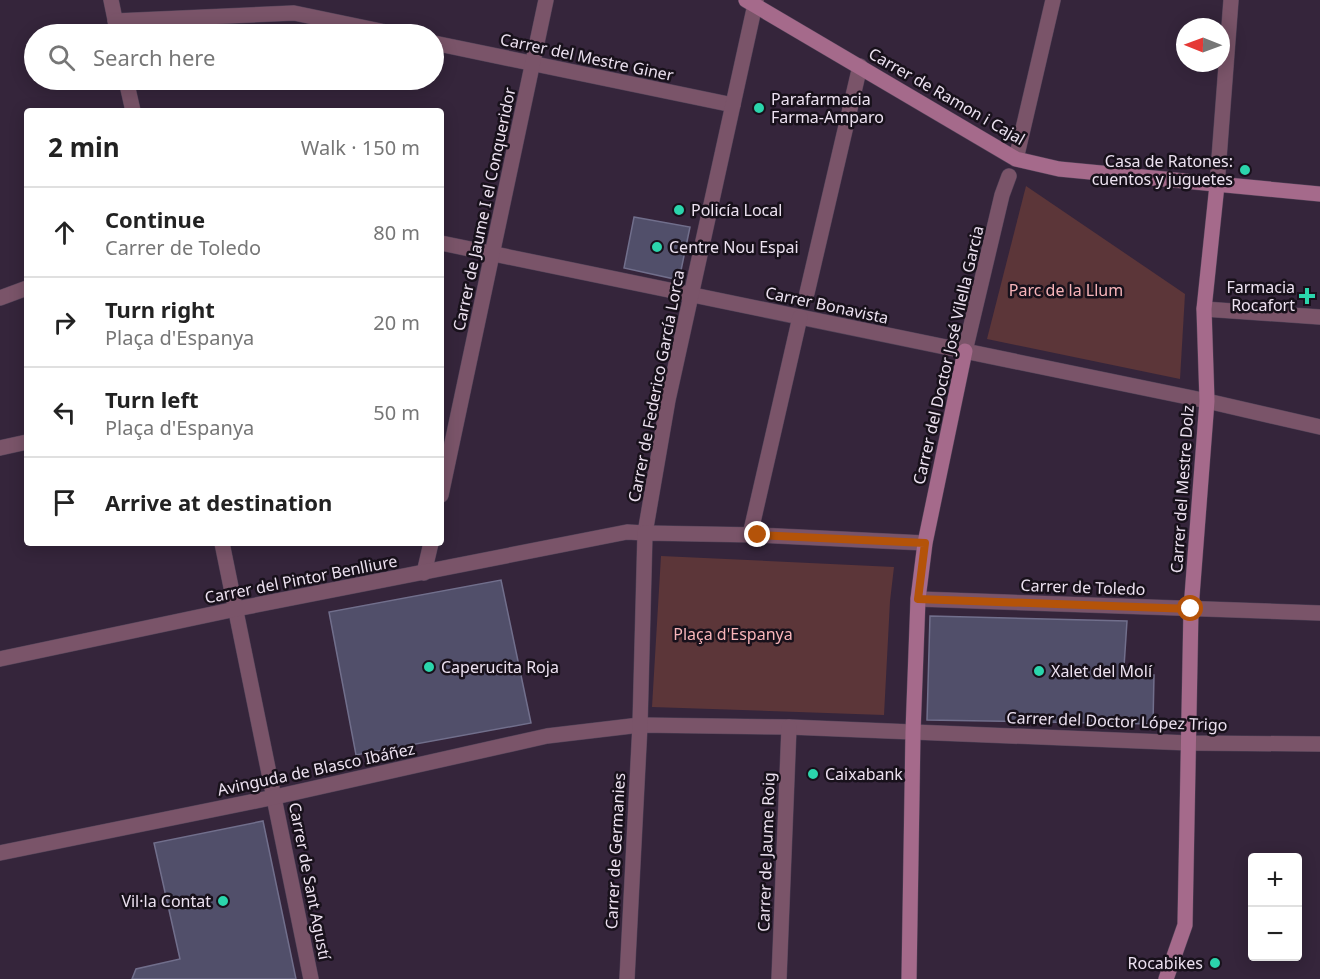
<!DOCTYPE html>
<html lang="en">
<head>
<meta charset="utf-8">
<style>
  :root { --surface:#fff; --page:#f2f2f2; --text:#222; --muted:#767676; --line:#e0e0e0 }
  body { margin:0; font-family:"Noto Sans",sans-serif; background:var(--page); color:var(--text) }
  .controls { position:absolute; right:18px; bottom:18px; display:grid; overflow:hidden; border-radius:6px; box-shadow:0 3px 15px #0003 }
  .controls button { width:54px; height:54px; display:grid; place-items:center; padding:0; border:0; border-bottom:2px solid var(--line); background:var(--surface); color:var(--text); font:30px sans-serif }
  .compass { position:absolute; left:1176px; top:18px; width:54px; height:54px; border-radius:50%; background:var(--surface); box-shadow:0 3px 15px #0003; rotate:271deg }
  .stop { position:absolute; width:18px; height:18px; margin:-14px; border:4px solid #b45309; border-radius:50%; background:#fff }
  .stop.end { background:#b45309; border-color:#fff; box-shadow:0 2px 6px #0008 }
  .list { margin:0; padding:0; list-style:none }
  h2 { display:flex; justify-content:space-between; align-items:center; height:78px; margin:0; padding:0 24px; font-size:26px }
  h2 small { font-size:20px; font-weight:400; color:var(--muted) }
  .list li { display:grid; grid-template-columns:39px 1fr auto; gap:18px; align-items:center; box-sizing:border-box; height:90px; padding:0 24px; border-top:2px solid var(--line) }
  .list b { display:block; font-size:22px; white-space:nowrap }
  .list p { margin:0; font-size:20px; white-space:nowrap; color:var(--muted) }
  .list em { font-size:20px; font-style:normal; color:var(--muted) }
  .icon { flex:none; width:33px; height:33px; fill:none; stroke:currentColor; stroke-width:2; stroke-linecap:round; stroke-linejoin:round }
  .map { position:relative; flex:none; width:1320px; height:979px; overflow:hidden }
  .search { position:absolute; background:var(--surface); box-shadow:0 3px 15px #0003; left:24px; top:24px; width:420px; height:66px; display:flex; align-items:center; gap:15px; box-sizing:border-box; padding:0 21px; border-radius:33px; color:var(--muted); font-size:22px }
  .panel { position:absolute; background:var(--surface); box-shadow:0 3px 15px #0003; left:24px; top:108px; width:420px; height:438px; border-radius:6px }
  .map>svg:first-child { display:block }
  .green { fill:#5c3639 }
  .building { fill:#514f6a; stroke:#716f8c; stroke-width:1.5 }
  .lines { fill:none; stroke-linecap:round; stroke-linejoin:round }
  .street-casing { stroke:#524358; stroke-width:16 }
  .secondary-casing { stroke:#524358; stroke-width:16 }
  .street { stroke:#7a5469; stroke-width:15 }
  .secondary { stroke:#a56a8b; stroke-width:15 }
  .route { stroke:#b45309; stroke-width:8 }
  .poi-dot { fill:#2bd5ac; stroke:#18111b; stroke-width:2 }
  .labels { text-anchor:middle; stroke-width:5; stroke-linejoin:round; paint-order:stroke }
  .street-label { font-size:16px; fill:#ece1f0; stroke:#18111b }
  .poi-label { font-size:16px; fill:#ece1f0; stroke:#18111b; text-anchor:start }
  .park-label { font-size:16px; fill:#f7b4b9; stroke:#18111b }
</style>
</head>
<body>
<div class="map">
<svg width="1320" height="979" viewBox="0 0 1320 979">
  <rect width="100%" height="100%" fill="#35253b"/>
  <g class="green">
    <polygon points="1026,186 1185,294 1180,379 987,339"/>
    <polygon points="661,556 894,567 890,601 884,715 652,707"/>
  </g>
  <g class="building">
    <polygon points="634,217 690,227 679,280 624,268"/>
    <polygon points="501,580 531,723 356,755 329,612"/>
    <polygon points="930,616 1127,621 1124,667 1151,668 1150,675 1154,675 1153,724 927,720"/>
    <polygon points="263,821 296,979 132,979 136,969 180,959 154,843"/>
  </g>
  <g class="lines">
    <g class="street-casing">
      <g id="street">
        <polyline points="111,0 118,34"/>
        <polyline points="115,21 294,13 395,34"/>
        <polyline points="434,43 733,105"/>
        <polyline points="126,80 133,111"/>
        <polyline points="1016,159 1053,0"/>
        <polyline points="1217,185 1231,0"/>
        <polyline points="441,243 1207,401 1320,427"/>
        <polyline points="807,293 860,66"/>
        <polyline points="0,298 27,288"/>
        <polyline points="1204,309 1320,317"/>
        <polyline points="965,351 1002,195 1009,176"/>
        <polyline points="0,448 27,442"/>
        <polyline points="441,495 546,0"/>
        <polyline points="750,535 800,317"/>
        <polyline points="222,543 311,979"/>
        <polyline points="424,573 431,543"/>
        <polyline points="918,599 1320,613"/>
        <polyline points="0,659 236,609 627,532 645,533 668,400 756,0"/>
        <polyline points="0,853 275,797 547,736 640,725 789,727 1189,743 1320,744"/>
        <polyline points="627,979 640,725 645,533 758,535 925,543"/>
        <polyline points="779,979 789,727"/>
      </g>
    </g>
    <g class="secondary-casing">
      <g id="secondary">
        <polyline points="746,0 1016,159 1059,169 1320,194"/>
        <polyline points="909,979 913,732 918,599 925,543 965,351"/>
        <polyline points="1166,979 1185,925 1191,609 1207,401 1204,309 1217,185"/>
      </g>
    </g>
    <use href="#street" class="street"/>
    <use href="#secondary" class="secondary"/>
  </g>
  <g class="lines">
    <polyline class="route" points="758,535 925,543 918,599 1191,609"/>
  </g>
  <g class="poi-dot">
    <circle cx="759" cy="108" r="6"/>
    <circle cx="1245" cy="170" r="6"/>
    <circle cx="679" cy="210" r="6"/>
    <circle cx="657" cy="247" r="6"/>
    <path d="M1304 287h6v6h6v6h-6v6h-6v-6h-6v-6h6z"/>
    <circle cx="429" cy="667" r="6"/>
    <circle cx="1039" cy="671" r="6"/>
    <circle cx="813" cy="774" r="6"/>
    <circle cx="223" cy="901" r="6"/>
    <circle cx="1215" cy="963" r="6"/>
  </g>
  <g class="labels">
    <g class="street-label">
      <text transform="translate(587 57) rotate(12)" y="6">Carrer del Mestre Giner</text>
      <text transform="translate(947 96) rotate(30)" y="6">Carrer de Ramon i Cajal</text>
      <text transform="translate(484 209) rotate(-78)" y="6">Carrer de Jaume I el Conqueridor</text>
      <text transform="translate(827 305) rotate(12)" y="6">Carrer Bonavista</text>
      <text transform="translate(948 355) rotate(-77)" y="6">Carrer del Doctor José Vilella Garcia</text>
      <text transform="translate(656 386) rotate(-79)" y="6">Carrer de Federico García Lorca</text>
      <text transform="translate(1182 489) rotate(-86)" y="6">Carrer del Mestre Dolz</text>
      <text transform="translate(301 579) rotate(-11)" y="6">Carrer del Pintor Benlliure</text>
      <text transform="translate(1083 587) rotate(2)" y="6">Carrer de Toledo</text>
      <text transform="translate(1117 721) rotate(2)" y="6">Carrer del Doctor López Trigo</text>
      <text transform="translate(316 769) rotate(-12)" y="6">Avinguda de Blasco Ibáñez</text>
      <text transform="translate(615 851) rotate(-87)" y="6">Carrer de Germanies</text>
      <text transform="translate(766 852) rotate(-88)" y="6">Carrer de Jaume Roig</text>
      <text transform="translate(310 881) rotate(79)" y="6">Carrer de Sant Agustí</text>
    </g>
    <g class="poi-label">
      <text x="771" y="105">Parafarmacia<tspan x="771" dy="18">Farma-Amparo</tspan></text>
      <text x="1233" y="167" text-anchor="end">Casa de Ratones:<tspan x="1233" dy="18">cuentos y juguetes</tspan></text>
      <text x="691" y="216">Policía Local</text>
      <text x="669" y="253">Centre Nou Espai</text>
      <text x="1295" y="293" text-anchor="end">Farmacia<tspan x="1295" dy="18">Rocafort</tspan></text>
      <text x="441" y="673">Caperucita Roja</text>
      <text x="1051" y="677">Xalet del Molí</text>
      <text x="825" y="780">Caixabank</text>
      <text x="211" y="907" text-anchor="end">Vil·la Contat</text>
      <text x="1203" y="969" text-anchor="end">Rocabikes</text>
    </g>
    <g class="park-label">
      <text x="1066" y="296">Parc de la Llum</text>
      <text x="733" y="640">Plaça d'Espanya</text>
    </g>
  </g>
</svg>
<div class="controls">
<button>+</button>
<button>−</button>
</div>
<svg class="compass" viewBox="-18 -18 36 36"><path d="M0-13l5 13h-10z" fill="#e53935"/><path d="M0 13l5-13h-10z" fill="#767676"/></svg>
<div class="stop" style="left:1191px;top:609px"></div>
<div class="stop end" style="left:758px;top:535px"></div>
<div class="search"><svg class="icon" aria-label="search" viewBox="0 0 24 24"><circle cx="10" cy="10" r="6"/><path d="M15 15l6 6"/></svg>Search here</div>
<section class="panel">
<h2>2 min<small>Walk · 150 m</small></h2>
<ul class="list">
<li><svg class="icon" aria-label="ahead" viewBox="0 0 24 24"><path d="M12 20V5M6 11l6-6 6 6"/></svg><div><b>Continue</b><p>Carrer de Toledo</p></div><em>80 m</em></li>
<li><svg class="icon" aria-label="right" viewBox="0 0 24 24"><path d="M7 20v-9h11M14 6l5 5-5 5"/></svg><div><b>Turn right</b><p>Plaça d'Espanya</p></div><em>20 m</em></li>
<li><svg class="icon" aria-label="left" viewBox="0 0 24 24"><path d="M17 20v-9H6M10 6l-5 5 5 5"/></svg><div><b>Turn left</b><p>Plaça d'Espanya</p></div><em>50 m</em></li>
<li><svg class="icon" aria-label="arrive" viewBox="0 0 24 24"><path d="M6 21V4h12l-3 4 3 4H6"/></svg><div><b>Arrive at destination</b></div></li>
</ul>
</section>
</div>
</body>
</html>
